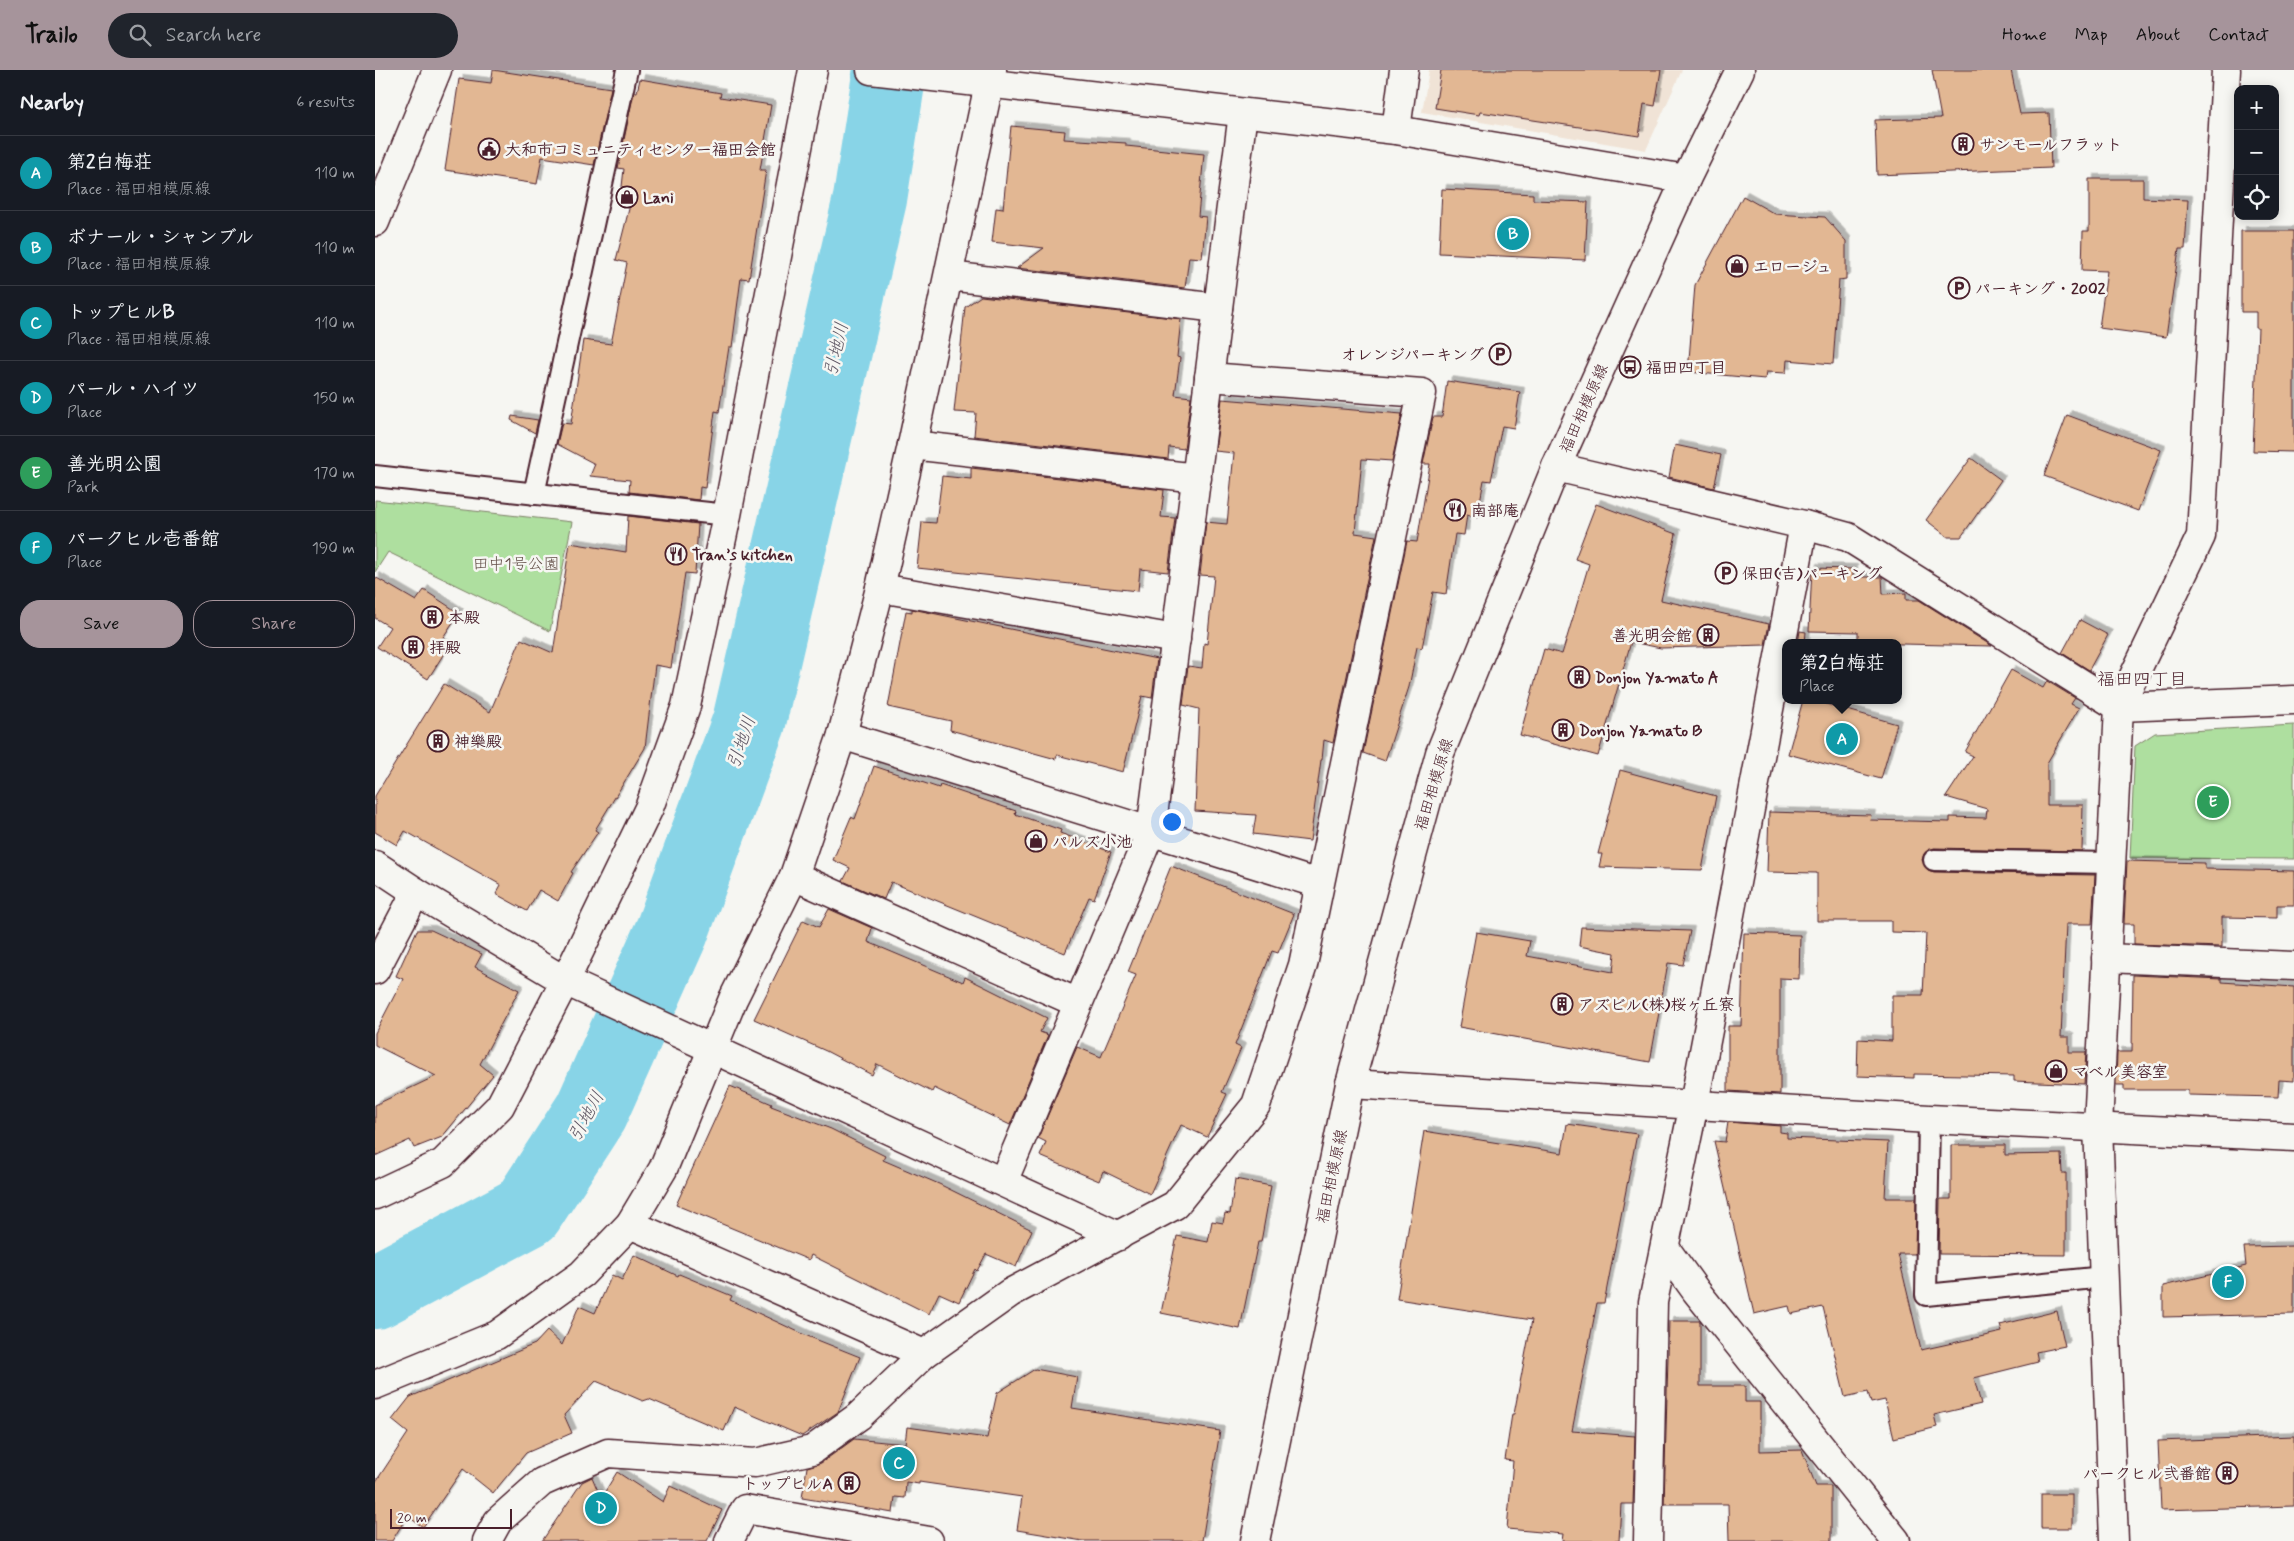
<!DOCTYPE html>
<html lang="en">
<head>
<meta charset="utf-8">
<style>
  :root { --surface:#171b24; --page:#20242c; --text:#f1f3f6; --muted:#9ea1a6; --line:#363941; --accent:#a6949b }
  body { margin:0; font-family:Mynerve,"Klee One",sans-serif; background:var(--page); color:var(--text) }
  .controls { position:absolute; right:15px; top:15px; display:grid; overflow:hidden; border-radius:10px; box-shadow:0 2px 12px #0003 }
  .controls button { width:45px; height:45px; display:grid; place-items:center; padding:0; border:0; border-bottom:1px solid var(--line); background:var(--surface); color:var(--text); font:25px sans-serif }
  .scale { position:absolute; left:15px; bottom:12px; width:122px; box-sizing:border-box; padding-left:5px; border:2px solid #4a1f2b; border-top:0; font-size:14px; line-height:18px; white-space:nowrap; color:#4a1f2b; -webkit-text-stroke:4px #f6f6f2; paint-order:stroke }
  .you { position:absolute; left:796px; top:751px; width:18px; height:18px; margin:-12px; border:4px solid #fff; border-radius:50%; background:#1a73e8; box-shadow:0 0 0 8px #1a73e833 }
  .badge { display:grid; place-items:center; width:32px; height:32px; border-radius:50%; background:var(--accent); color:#fff; font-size:16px; font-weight:700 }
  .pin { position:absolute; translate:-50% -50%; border:2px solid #fff; box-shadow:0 1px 5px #0006 }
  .popup { position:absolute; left:1407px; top:569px; width:120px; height:65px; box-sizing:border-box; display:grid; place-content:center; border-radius:10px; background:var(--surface); filter:drop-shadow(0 1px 4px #0005); font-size:16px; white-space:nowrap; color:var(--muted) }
  .popup b { font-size:19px; color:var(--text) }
  .popup::after { content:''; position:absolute; left:50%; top:100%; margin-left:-10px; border:10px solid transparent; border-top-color:var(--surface) }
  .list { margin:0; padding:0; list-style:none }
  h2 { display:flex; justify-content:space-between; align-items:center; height:65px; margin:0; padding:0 20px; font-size:21px }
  h2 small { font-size:16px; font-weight:400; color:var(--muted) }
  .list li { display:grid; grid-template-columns:32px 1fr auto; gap:15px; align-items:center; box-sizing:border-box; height:75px; padding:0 20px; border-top:1px solid var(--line) }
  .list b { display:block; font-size:19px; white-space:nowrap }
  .list p { margin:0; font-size:16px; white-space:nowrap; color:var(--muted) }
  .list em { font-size:16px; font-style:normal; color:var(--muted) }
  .actions { display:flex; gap:10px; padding:15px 20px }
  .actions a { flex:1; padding:11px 0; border:1px solid var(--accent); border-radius:20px; text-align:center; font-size:18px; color:var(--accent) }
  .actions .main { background:var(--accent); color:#111 }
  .icon { flex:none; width:28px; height:28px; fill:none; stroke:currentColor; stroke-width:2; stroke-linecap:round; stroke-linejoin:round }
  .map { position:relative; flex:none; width:1919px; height:1471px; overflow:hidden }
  header { display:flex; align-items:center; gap:30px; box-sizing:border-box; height:70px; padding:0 25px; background:var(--accent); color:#111 }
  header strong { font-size:24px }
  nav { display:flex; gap:28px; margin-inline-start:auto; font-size:18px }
  .search { width:350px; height:45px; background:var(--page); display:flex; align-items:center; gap:12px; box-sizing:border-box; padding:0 18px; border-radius:28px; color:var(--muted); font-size:19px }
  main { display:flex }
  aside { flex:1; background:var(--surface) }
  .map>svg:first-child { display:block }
  .built { fill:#f0e3d6 }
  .green { fill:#aedf9f; stroke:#7c7f65 }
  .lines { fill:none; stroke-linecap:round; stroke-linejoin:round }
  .river { stroke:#88d4e7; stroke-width:74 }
  .building { fill:#e2b793; stroke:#4a1f2b; filter:url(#shadow) }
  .lane-casing { stroke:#4a1f2b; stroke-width:24 }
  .street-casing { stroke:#4a1f2b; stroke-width:31 }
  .secondary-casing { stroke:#4a1f2b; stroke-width:31 }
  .lane { stroke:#f6f6f2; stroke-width:20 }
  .street { stroke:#f6f6f2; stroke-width:28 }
  .secondary { stroke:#f6f6f2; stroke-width:28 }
  .labels { text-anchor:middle; stroke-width:5; stroke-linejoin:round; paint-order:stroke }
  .poi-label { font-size:16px; font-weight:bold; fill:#4a1f2b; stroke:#f6f6f2; text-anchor:start }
  .street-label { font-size:16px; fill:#4a1f2b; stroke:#f6f6f2 }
  .park-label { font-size:16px; fill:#634f48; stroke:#f6f6f2 }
  .water-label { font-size:18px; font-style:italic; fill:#5d5563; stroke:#f6f6f2 }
  .neighbourhood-label { font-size:18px; fill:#4a1f2b; stroke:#f6f6f2 }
</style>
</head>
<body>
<header>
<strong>Trailo</strong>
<div class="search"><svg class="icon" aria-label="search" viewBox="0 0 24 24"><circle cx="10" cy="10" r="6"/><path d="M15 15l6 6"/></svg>Search here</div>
<nav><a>Home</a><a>Map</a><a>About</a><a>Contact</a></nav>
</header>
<main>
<aside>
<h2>Nearby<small>6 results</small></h2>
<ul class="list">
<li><span class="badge" style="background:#0f9aa8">A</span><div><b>第2白梅荘</b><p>Place · 福田相模原線</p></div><em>110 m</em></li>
<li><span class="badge" style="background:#0f9aa8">B</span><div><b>ボナール・シャンブル</b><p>Place · 福田相模原線</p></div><em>110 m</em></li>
<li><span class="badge" style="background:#0f9aa8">C</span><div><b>トップヒルB</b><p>Place · 福田相模原線</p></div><em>110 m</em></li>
<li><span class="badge" style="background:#0f9aa8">D</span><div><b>パール・ハイツ</b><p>Place</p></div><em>150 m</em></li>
<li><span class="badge" style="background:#2e9e5b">E</span><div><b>善光明公園</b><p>Park</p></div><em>170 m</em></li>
<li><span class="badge" style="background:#0f9aa8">F</span><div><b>パークヒル壱番館</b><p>Place</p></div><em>190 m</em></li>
</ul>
<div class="actions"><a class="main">Save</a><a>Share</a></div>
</aside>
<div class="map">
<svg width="1919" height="1471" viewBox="0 0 1919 1471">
  <defs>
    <filter id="shadow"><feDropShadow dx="4.5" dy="-4.5" stdDeviation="0" flood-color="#0004"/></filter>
  </defs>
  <rect width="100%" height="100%" fill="#f6f6f2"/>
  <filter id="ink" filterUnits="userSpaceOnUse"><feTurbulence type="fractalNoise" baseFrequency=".02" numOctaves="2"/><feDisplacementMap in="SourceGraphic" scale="10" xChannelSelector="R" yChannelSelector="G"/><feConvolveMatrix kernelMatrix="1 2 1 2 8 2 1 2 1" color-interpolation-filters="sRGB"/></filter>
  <g filter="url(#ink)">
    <polygon class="built" points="1054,0 1307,0 1271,80 1047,42"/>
    <g class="green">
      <polygon points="0,430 197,452 175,561 13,482 0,502"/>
      <polygon points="1919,655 1919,789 1755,788 1760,676 1780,663"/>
    </g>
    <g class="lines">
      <polyline class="river" points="0,1222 152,1141 216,1042 297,861 374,652 495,129 515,0"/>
    </g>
    <g class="building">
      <polygon points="118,0 236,18 219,95 167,87 162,114 70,100 84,9 116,13"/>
      <polygon points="1066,0 1286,0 1280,36 1269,34 1264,66 1105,42 1104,45 1060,38"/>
      <polygon points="1557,0 1636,0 1645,44 1674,43 1676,98 1502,105 1500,50 1566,48"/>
      <polygon points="265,9 346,23 345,27 396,35 385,100 391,100 374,209 366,208 357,277 354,277 344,342 340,341 330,418 325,417 324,430 254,422 255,410 215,406 220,394 182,374 187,353 196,354 208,270 236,274 252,193 241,190 255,135 245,134 249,99 243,98 259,22 262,22"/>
      <polygon points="636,56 690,61 689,69 751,73 751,76 829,84 823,146 831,147 827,188 814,187 810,218 642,198 669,178 617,172 621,138 628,139"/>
      <polygon points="1714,109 1768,109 1768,128 1813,130 1810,179 1804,179 1791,267 1724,258 1732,201 1707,200 1708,161 1714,161"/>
      <polygon points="1067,119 1158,124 1158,130 1213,132 1210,190 1064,183"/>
      <polygon points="1368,126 1400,144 1450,147 1471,171 1471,209 1464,210 1458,294 1412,290 1411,303 1391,302 1390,309 1313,302 1320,215"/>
      <polygon points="1866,161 1919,161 1919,382 1878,381 1883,258 1881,258 1881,242 1866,242"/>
      <polygon points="606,226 806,249 802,287 805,288 800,325 816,327 809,379 794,377 793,389 599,366 601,343 579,342 590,237"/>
      <polygon points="1072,311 1145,322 1139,358 1127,356 1116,411 1109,410 1102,448 1092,445 1089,465 1080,464 1071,524 1058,522 1047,578 1042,577 1034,617 1010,691 988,683 1032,471 1042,472 1055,394 1048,394 1058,347 1067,347"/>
      <polygon points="847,329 1027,344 1017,391 987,389 980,463 1001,466 958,673 949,670 947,690 946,690 935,771 878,764 881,745 820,741 824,639 808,635 813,596 827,598 829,573 832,574 839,506 825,505 831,452 852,454 859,383 840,381"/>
      <polygon points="1692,345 1786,380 1763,441 1669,406"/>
      <polygon points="137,346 163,350 160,363 136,350"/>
      <polygon points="1300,375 1346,385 1339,418 1294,407"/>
      <polygon points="1596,388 1626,410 1586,467 1573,467 1551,450"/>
      <polygon points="596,398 789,420 786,447 800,448 793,502 765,499 763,521 542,498 547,452 561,453 567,406 596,409"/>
      <polygon points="1221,434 1301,464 1286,530 1394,554 1390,575 1286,578 1256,572 1223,686 1145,665 1169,579 1187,584 1214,494 1200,489"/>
      <polygon points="253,446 323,454 320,504 310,503 296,598 280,595 270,678 220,760 223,762 196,802 198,803 183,831 164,820 152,841 121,824 126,815 30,761 22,775 0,762 0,726 69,614 115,642 146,569 178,583 195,473 251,482"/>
      <polygon points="1437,498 1478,499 1478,507 1507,507 1508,524 1531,523 1531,530 1544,530 1617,576 1483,573 1483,562 1434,561"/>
      <polygon points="0,507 41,531 49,520 84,543 65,572 73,577 53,609 2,577 15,557 0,548"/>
      <polygon points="537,539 782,589 777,628 767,626 748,702 682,685 681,689 575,660 576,651 513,637 531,541 537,542"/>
      <polygon points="1705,550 1733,565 1714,600 1687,583"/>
      <polygon points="1425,561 1431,562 1430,573 1423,573"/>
      <polygon points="1636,600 1668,618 1672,611 1700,628 1696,634 1704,638 1672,693 1672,735 1708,735 1707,781 1559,778 1549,784 1547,790 1553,800 1559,802 1720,805 1717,854 1691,854 1686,967 1694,967 1694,982 1711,982 1709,1014 1639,1011 1639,1006 1539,1004 1539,1008 1482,1006 1483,969 1517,971 1517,925 1548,925 1551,863 1516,862 1516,851 1442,851 1442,803 1392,802 1394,742 1496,745 1495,750 1575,752 1575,747 1611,748 1612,739 1571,727 1598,686 1590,682"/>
      <polygon points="1428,630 1437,630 1522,654 1506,709 1413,684"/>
      <polygon points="499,696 564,718 565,715 641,741 640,744 686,760 685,763 736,782 719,829 714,827 690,883 516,812 509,829 468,811 475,798 458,790 476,747 480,749"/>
      <polygon points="1245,700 1341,726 1327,800 1224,797 1227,784 1223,784"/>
      <polygon points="1752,791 1830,793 1830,799 1919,801 1919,835 1902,835 1902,848 1847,847 1847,877 1759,874 1759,854 1749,854"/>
      <polygon points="796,796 919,844 903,883 897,881 860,975 866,978 847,1022 852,1024 832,1067 806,1055 775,1124 728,1101 724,1111 665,1086 671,1072 663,1068 702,977 726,987 761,905 753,902"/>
      <polygon points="454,839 497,858 493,872 588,912 590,907 672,948 665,962 673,965 635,1055 559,1018 557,1022 502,994 497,1005 451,981 379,949 428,850 444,857"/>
      <polygon points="1206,857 1315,861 1308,895 1293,893 1275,992 1084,957 1101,862 1155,871 1152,886 1238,902 1240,883 1204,876"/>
      <polygon points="42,860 56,860 107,884 100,897 144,920 105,994 118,1005 67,1067 39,1078 35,1070 0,1086 0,1035 61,1006 0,975 0,963 28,909 21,906"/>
      <polygon points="1369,863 1425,865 1424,909 1405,908 1405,1024 1353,1021 1353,956 1366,956"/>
      <polygon points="1758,905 1847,909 1847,912 1919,917 1919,1011 1904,1010 1903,1027 1813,1025 1813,1020 1749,1020 1749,1015 1741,1015 1742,982 1757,982"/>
      <polygon points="355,1016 397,1034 396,1036 456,1059 510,1086 508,1090 564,1114 657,1160 641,1197 611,1184 602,1201 600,1199 584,1232 564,1223 554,1244 436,1185 434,1190 301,1135"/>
      <polygon points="1353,1052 1405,1056 1405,1062 1412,1063 1412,1068 1513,1072 1510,1128 1541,1128 1540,1184 1523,1184 1546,1280 1627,1262 1625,1255 1682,1241 1690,1276 1661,1282 1663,1292 1599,1308 1606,1334 1559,1345 1562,1357 1519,1368 1510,1330 1496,1333 1493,1322 1470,1327 1448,1237 1416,1244 1414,1236 1379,1244 1339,1071 1350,1072"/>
      <polygon points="1192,1054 1262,1064 1229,1233 1222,1233 1197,1361 1260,1366 1258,1434 1246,1434 1244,1471 1187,1471 1188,1464 1132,1459 1138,1391 1130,1390 1137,1344 1139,1344 1157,1250 1022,1229 1049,1061 1187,1083"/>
      <polygon points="1576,1075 1630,1075 1630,1085 1686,1084 1687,1103 1691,1103 1691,1185 1564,1184 1565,1129 1576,1129"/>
      <polygon points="860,1109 896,1116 886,1172 883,1172 865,1259 786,1243 802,1166 833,1172 837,1151 848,1153 850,1143 855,1144"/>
      <polygon points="1919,1176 1919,1244 1788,1247 1788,1216 1871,1196 1869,1177"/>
      <polygon points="259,1185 303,1206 304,1204 357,1226 355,1230 430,1265 485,1287 463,1342 427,1366 359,1337 349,1361 274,1329 268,1331 221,1311 189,1345 197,1363 151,1383 118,1423 88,1399 48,1457 32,1446 17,1471 0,1471 0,1413 33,1363 17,1350 35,1327 160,1274 172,1261 187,1275 204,1236 220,1243 237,1205 247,1210"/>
      <polygon points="1294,1251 1325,1251 1325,1316 1370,1316 1370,1332 1385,1332 1385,1381 1427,1380 1441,1416 1456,1416 1456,1471 1354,1471 1353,1434 1289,1434"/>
      <polygon points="660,1299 702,1307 697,1338 845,1361 827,1471 708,1471 642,1460 647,1427 544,1412 544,1414 531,1412 530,1428 520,1427 518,1443 427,1428 432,1397 446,1393 479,1369 530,1374 532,1357 612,1368 622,1323"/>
      <polygon points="1919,1366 1919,1436 1786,1440 1783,1371"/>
      <polygon points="242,1402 288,1432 295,1416 347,1440 332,1471 167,1471 207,1412 217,1407 226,1428"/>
      <rect x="1666" y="1424" width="31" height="34"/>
    </g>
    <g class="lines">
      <g class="lane-casing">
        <g id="lane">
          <polyline points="0,406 352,445"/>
          <polyline points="159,424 252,0"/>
          <polyline points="1559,790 1737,793"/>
          <polyline points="1554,1049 1551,1225 1729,1207"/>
        </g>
      </g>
      <g class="street-casing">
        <g id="street">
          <polyline points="1021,60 1029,0"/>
          <polyline points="0,152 62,0"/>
          <polyline points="574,206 843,238"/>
          <polyline points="537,375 822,408"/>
          <polyline points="1181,397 1429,455 1473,467 1744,637 1919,630"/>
          <polyline points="505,518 801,569"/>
          <polyline points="467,665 944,814"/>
          <polyline points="0,795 41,822 190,911 744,1166"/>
          <polyline points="419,806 703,933"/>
          <polyline points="1731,888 1919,896"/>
          <polyline points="0,900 41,822"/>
          <polyline points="975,1014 1554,1049 1919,1067"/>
          <polyline points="628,1112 776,761 868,43"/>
          <polyline points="0,1125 68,1093 125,1036 190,911 274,738 311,636 352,445 438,0"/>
          <polyline points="255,1154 549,1284"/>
          <polyline points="1290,1178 1321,1221 1521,1471"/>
          <polyline points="0,1315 122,1265 207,1204 255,1154 288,1099 358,929 419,806 467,665 505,518 537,375 617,0"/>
          <polyline points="112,1471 123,1451 167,1412 233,1383 380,1393 437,1380 484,1346 549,1284 635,1223 800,1135 881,1035 928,895 1047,323 834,307"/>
          <polyline points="354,1471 370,1439 554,1471"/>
          <polyline points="1273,1471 1278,1232 1319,1034 1429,455"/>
          <polyline points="1739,1471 1723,1056 1744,637 1826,466 1851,0"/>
        </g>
      </g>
      <g class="secondary-casing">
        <g id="secondary">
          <polyline points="496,0 1021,60 1311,109"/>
          <polyline points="880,1471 975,1014 1065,683 1181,397 1311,109 1365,0"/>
        </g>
      </g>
      <use href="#lane" class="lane"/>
      <use href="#street" class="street"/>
      <use href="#secondary" class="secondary"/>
    </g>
  </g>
  <defs>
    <g id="building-ring" transform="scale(1.125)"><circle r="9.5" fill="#f6f6f2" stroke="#4a1f2b" stroke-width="1.5"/><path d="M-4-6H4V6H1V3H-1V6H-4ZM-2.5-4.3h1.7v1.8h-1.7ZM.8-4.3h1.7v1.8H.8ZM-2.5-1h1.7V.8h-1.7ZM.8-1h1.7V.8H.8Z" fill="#4a1f2b"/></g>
    <g id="civic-ring" transform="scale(1.125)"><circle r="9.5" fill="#f6f6f2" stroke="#4a1f2b" stroke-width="1.5"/><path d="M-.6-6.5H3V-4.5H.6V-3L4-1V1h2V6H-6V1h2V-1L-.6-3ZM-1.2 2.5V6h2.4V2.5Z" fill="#4a1f2b"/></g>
    <g id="shop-ring" transform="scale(1.125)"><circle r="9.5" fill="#f6f6f2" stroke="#4a1f2b" stroke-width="1.5"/><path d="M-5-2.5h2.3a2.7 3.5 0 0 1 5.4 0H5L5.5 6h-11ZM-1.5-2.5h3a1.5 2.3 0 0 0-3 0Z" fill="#4a1f2b"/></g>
    <g id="parking-ring" transform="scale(1.125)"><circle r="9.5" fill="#f6f6f2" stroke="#4a1f2b" stroke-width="1.5"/><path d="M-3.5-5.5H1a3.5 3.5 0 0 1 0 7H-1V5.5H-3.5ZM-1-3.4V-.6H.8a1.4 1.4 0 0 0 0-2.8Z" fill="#4a1f2b"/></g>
    <g id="bus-ring" transform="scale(1.125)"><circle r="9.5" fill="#f6f6f2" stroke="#4a1f2b" stroke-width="1.5"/><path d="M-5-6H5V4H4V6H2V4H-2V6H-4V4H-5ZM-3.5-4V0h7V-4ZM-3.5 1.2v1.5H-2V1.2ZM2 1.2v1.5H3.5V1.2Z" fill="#4a1f2b"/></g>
    <g id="restaurant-ring" transform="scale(1.125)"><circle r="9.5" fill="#f6f6f2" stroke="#4a1f2b" stroke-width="1.5"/><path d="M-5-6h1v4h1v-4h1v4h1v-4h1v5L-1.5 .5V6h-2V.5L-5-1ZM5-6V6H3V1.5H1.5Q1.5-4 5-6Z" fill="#4a1f2b"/></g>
  </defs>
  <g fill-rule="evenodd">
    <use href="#building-ring" x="1588" y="74"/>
    <use href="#civic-ring" x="114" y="79"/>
    <use href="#shop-ring" x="252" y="127"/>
    <use href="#shop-ring" x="1362" y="196"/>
    <use href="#parking-ring" x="1584" y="218"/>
    <use href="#parking-ring" x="1125" y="284"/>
    <use href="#bus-ring" x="1255" y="297"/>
    <use href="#restaurant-ring" x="1080" y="440"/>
    <use href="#restaurant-ring" x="301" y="484"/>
    <use href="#parking-ring" x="1351" y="503"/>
    <use href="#building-ring" x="57" y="547"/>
    <use href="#building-ring" x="1333" y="565"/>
    <use href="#building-ring" x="38" y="577"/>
    <use href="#building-ring" x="1204" y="607"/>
    <use href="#building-ring" x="1188" y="660"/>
    <use href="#building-ring" x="63" y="671"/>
    <use href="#shop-ring" x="661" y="771"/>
    <use href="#building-ring" x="1187" y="934"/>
    <use href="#shop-ring" x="1681" y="1001"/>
    <use href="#building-ring" x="1852" y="1403"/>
    <use href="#building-ring" x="474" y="1413"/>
  </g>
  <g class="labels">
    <g class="poi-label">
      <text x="1604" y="80">サンモールフラット</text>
      <text x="130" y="85">大和市コミュニティセンター福田会館</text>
      <text x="268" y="133">Lani</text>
      <text x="1378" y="202">エロージュ</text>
      <text x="1600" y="224">パーキング・2002</text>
      <text x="1109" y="290" text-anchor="end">オレンジパーキング</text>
      <text x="1271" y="303">福田四丁目</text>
      <text x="1096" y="446">南部庵</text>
      <text x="317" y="490">Tran’s kitchen</text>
      <text x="1367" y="509">保田(吉)パーキング</text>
      <text x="73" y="553">本殿</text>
      <text x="1317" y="571" text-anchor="end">善光明会館</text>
      <text x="54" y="583">拝殿</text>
      <text x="1220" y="613">Donjon Yamato A</text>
      <text x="1204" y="666">Donjon Yamato B</text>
      <text x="79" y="677">神樂殿</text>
      <text x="677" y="777">パルズ小池</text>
      <text x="1203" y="940">アズビル(株)桜ヶ丘寮</text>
      <text x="1697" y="1007">マベル美容室</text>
      <text x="1836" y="1409" text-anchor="end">パークヒル弐番館</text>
      <text x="458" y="1419" text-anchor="end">トップヒルA</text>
    </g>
    <g class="street-label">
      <text transform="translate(1208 338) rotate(-66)" y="6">福田相模原線</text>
      <text transform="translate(1058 714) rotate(-73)" y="6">福田相模原線</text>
      <text transform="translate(956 1106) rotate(-78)" y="6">福田相模原線</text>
    </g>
    <g class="park-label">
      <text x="141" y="499">田中1号公園</text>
    </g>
    <g class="water-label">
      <text transform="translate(461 279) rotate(-77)" y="6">引地川</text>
      <text transform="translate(366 672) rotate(-71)" y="6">引地川</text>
      <text transform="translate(211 1046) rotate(-61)" y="6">引地川</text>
    </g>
    <g class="neighbourhood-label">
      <text x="1767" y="615">福田四丁目</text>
    </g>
  </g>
</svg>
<div class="controls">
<button>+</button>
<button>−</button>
<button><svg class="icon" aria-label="locate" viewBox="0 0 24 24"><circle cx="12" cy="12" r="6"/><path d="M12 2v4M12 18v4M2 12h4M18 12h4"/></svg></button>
</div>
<div class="scale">20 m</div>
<div class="you"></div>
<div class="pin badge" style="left:1467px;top:669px;background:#0f9aa8">A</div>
<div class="popup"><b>第2白梅荘</b>Place</div>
<div class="pin badge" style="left:1138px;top:164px;background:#0f9aa8">B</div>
<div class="pin badge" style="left:524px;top:1393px;background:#0f9aa8">C</div>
<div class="pin badge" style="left:226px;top:1438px;background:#0f9aa8">D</div>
<div class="pin badge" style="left:1838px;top:732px;background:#2e9e5b">E</div>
<div class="pin badge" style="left:1853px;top:1212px;background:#0f9aa8">F</div>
</div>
</main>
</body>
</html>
